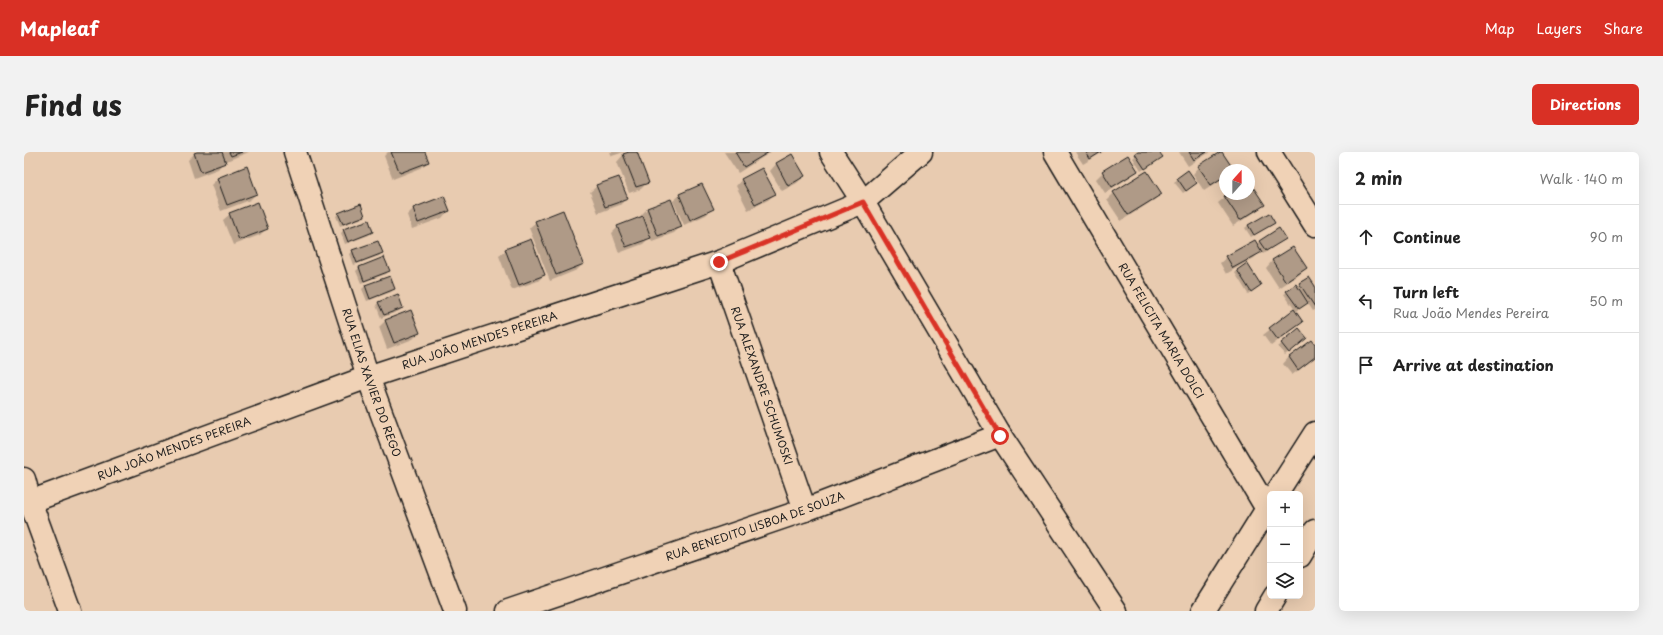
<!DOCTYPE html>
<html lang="en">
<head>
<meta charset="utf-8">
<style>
  :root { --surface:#fff; --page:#f2f2f2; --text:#222; --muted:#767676; --line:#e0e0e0; --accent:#d93025 }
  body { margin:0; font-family:"Playpen Sans",sans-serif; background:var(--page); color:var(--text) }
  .controls { position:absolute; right:12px; bottom:12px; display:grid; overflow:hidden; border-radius:6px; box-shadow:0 4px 16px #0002 }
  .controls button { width:36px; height:36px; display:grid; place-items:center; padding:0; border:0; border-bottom:1px solid var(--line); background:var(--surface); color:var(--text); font:20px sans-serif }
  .compass { position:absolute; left:1195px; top:12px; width:36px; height:36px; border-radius:50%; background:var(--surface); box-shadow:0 4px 16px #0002; rotate:21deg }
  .stop { position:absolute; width:12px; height:12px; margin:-9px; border:3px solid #d93025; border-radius:50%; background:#fff }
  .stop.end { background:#d93025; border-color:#fff; box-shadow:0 1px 4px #0008 }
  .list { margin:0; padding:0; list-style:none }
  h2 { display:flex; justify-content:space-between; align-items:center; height:52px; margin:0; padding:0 16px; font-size:17px }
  h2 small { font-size:13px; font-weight:400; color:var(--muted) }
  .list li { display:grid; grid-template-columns:26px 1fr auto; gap:12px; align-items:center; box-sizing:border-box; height:64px; padding:0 16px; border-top:1px solid var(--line) }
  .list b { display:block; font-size:15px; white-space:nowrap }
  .list p { margin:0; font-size:13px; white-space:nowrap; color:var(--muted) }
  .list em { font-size:13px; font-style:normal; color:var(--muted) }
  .icon { flex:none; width:22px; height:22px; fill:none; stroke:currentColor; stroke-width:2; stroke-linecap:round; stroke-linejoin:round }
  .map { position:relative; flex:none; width:1291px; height:459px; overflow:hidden; border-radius:6px }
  header { display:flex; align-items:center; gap:24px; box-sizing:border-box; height:56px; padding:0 20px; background:var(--accent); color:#fff }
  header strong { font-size:19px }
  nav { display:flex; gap:22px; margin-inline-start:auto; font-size:14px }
  .intro { display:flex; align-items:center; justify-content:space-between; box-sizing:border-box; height:96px; padding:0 24px }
  h1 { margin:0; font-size:28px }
  .button { padding:10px 18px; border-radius:6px; background:var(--accent); color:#fff; font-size:14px; font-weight:700 }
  main { display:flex; gap:24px; padding:0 24px }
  aside { flex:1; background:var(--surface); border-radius:6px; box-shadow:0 4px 16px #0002 }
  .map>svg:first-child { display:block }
  .shadow { fill:#0003 }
  .building { fill:#af9a87; stroke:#1c1c1c }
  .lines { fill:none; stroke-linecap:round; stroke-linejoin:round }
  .minor-casing { stroke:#1c1c1c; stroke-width:25 }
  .minor { stroke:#f0d2b6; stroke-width:22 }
  .route { stroke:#d93025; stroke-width:5 }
  .labels { text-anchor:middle; stroke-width:3; stroke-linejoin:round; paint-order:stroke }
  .street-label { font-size:11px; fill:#1c1c1c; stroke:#f0d2b6 }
</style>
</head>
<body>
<header>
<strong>Mapleaf</strong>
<nav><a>Map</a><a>Layers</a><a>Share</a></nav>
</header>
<div class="intro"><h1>Find us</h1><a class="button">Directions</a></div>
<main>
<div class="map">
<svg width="1291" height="459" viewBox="0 0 1291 459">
  <rect width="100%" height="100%" fill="#e8cbb0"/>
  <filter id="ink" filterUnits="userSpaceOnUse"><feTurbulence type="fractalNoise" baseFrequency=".025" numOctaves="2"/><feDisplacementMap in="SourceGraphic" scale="8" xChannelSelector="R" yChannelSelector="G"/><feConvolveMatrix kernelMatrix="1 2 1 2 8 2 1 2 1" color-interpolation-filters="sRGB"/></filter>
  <g filter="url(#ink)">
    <g class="shadow">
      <polygon points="176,0 225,0 200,10 194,17 170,26 164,8 170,2"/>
      <polygon points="364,0 400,0 404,10 397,16 369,27 360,4"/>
      <polygon points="586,0 600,0 588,4"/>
      <polygon points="608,0 612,0 624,30 617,37 605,41 593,10 599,3"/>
      <polygon points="700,0 747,0 714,21"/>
      <polygon points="1051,0 1079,0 1059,12"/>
      <polygon points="1116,0 1134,0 1134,8 1117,19 1109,6"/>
      <polygon points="1155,0 1186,0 1164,14"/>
      <polygon points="768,3 780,24 773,31 758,39 746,19 752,12"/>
      <polygon points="1103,4 1113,18 1106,25 1081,41 1072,27 1079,20"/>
      <polygon points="1175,15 1201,18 1201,25 1180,39 1169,22"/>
      <polygon points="222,16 232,42 226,48 197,59 187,33 193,27"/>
      <polygon points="1123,20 1137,42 1130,48 1097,69 1083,48 1090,41"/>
      <polygon points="1163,20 1169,34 1159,41 1150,30"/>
      <polygon points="718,27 751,42 744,48 724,58 712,34"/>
      <polygon points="1225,31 1239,53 1233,59 1209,74 1194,51 1205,42 1225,42"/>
      <polygon points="573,34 603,46 596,53 574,61 566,40"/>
      <polygon points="656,43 688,57 682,63 660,73 649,49"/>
      <polygon points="624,56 656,75 650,81 628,89 626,85 619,92 595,101 588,81 594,75 618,65 617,63"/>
      <polygon points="389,57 424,59 418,66 388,77 383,63"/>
      <polygon points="315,61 339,64 336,67 316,74 312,64"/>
      <polygon points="206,62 243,76 236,83 209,93 199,68"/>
      <polygon points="512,70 559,112 553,118 526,129 505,76"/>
      <polygon points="1249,71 1227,85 1221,76 1225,73"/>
      <polygon points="320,78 348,80 345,83 321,92 317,81"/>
      <polygon points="1260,87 1239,102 1237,99 1230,106 1202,122 1196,111 1203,105 1232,93 1236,89"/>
      <polygon points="1268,96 1282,116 1275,123 1255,136 1242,116 1248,109"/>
      <polygon points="482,98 520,123 514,129 488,138 475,104"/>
      <polygon points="329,99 358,101 355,104 330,113 326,102"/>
      <polygon points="360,106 365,119 362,122 337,131 332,119 335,116"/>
      <polygon points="1214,118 1236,133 1224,142 1211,121"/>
      <polygon points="365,125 370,137 367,140 343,149 338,137 341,134"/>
      <polygon points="1276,132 1291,135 1291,158 1289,159 1283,150 1271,160 1278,170 1247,194 1239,183 1271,158 1260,142"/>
      <polygon points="355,150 378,156 375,159 357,166 352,153"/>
      <polygon points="361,169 395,181 389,187 363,197 355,175"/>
      <polygon points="1275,177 1279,189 1261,203 1254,195"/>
      <polygon points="1291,193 1291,206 1268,223 1259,212 1265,205"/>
    </g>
    <g class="building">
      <polygon points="173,0 198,0 202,11 177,20 170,1"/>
      <polygon points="205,0 218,0 207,4"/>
      <polygon points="367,0 401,0 405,10 376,21"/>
      <polygon points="605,0 613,0 625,31 612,35 599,2"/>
      <polygon points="711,0 745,0 720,15"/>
      <polygon points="1062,0 1077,0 1066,7"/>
      <polygon points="1114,0 1135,0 1139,5 1121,17 1111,2"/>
      <polygon points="1165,0 1183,0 1170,8"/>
      <polygon points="1196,0 1198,0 1210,18 1201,18 1201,24 1187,33 1174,14"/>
      <polygon points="768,2 781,24 764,34 752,11"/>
      <polygon points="1104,3 1114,19 1088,35 1078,19"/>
      <polygon points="223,14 233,42 203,53 193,26"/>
      <polygon points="738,16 752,42 731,52 717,27"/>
      <polygon points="1164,18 1173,31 1162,39 1153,26"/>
      <polygon points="1123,19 1138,42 1104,63 1089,40"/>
      <polygon points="595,25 604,47 581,55 572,33"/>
      <polygon points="1225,29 1241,53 1216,68 1200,44 1203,42 1225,42"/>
      <polygon points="678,32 690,57 666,68 655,42"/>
      <polygon points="420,44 426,59 394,71 389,56"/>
      <polygon points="647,47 658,75 634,84 623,56"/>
      <polygon points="234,50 244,77 215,88 205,61"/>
      <polygon points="337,52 341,64 319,72 314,61"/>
      <polygon points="539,58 560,112 532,123 511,69"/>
      <polygon points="1245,61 1251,71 1230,83 1224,73"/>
      <polygon points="619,64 627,86 602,95 593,74"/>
      <polygon points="345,68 349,80 324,90 319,77"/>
      <polygon points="1255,76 1262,87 1242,99 1235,89"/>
      <polygon points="507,87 521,123 495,133 481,97"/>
      <polygon points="1231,88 1238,100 1209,116 1202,104"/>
      <polygon points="354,89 359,101 333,111 328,98"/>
      <polygon points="1269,95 1283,116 1262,130 1248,108"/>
      <polygon points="360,105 366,119 340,129 335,115"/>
      <polygon points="1223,111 1237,133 1227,140 1213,118"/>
      <polygon points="366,124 371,137 346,147 341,133"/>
      <polygon points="1285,125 1291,134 1291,155 1275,131"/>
      <polygon points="1272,132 1284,151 1275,157 1262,139"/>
      <polygon points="374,142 379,156 360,163 354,150"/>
      <polygon points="1270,157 1279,170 1254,188 1245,176"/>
      <polygon points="387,158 396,181 370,191 361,168"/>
      <polygon points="1275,176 1283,186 1265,201 1257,191"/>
      <polygon points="1288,188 1291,192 1291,205 1274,218 1265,205"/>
    </g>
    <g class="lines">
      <g class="minor-casing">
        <g id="minor">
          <path id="s1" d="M271,0L344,225L431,459"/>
          <polyline points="807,0 839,50 976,283 1092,459"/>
          <path id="s2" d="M1031,0L1243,357"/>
          <polyline points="1245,0 1291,73"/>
          <path id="s3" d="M695,110L781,358"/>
          <polyline points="0,327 6,349 46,459"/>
          <polyline points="1252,342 1291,281"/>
          <path id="s4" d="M0,352L344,225L695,110L839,50L897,0"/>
          <polyline points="1276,404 1291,379"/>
          <path id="s5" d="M484,459L781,358L976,283"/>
          <polyline points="1179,459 1246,352"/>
          <polyline points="1242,459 1251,444"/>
        </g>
      </g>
      <use href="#minor" class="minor"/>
    </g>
  </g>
  <g class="lines" filter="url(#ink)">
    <polyline class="route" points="695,110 839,50 976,284"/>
  </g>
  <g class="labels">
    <g class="street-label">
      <text dy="4" stroke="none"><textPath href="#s2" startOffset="208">RUA FELICITA MARIA DOLCI</textPath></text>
      <text dy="4" stroke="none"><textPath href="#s4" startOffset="484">RUA JOÃO MENDES PEREIRA</textPath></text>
      <text dy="4" stroke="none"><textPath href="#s1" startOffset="243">RUA ELIAS XAVIER DO REGO</textPath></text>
      <text dy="4" stroke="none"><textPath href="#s3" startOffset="131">RUA ALEXANDRE SCHUMOSKI</textPath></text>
      <text dy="4" stroke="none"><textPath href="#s4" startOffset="160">RUA JOÃO MENDES PEREIRA</textPath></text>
      <text dy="4" stroke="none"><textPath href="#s5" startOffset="261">RUA BENEDITO LISBOA DE SOUZA</textPath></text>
    </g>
  </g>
</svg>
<div class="controls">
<button>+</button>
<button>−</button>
<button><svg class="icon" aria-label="layers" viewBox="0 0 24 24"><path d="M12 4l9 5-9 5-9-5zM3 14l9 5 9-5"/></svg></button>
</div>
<svg class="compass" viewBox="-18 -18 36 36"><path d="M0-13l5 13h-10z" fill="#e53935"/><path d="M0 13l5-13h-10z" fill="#767676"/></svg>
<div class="stop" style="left:976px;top:284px"></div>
<div class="stop end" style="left:695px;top:110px"></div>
</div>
<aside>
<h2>2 min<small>Walk · 140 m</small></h2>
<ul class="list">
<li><svg class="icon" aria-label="ahead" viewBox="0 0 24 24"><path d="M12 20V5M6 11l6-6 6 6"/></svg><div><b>Continue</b></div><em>90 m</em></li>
<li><svg class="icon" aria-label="left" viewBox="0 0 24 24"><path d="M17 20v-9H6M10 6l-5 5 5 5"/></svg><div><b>Turn left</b><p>Rua João Mendes Pereira</p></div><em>50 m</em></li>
<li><svg class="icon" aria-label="arrive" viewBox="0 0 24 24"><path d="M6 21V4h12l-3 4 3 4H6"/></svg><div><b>Arrive at destination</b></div></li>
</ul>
</aside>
</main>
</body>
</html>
